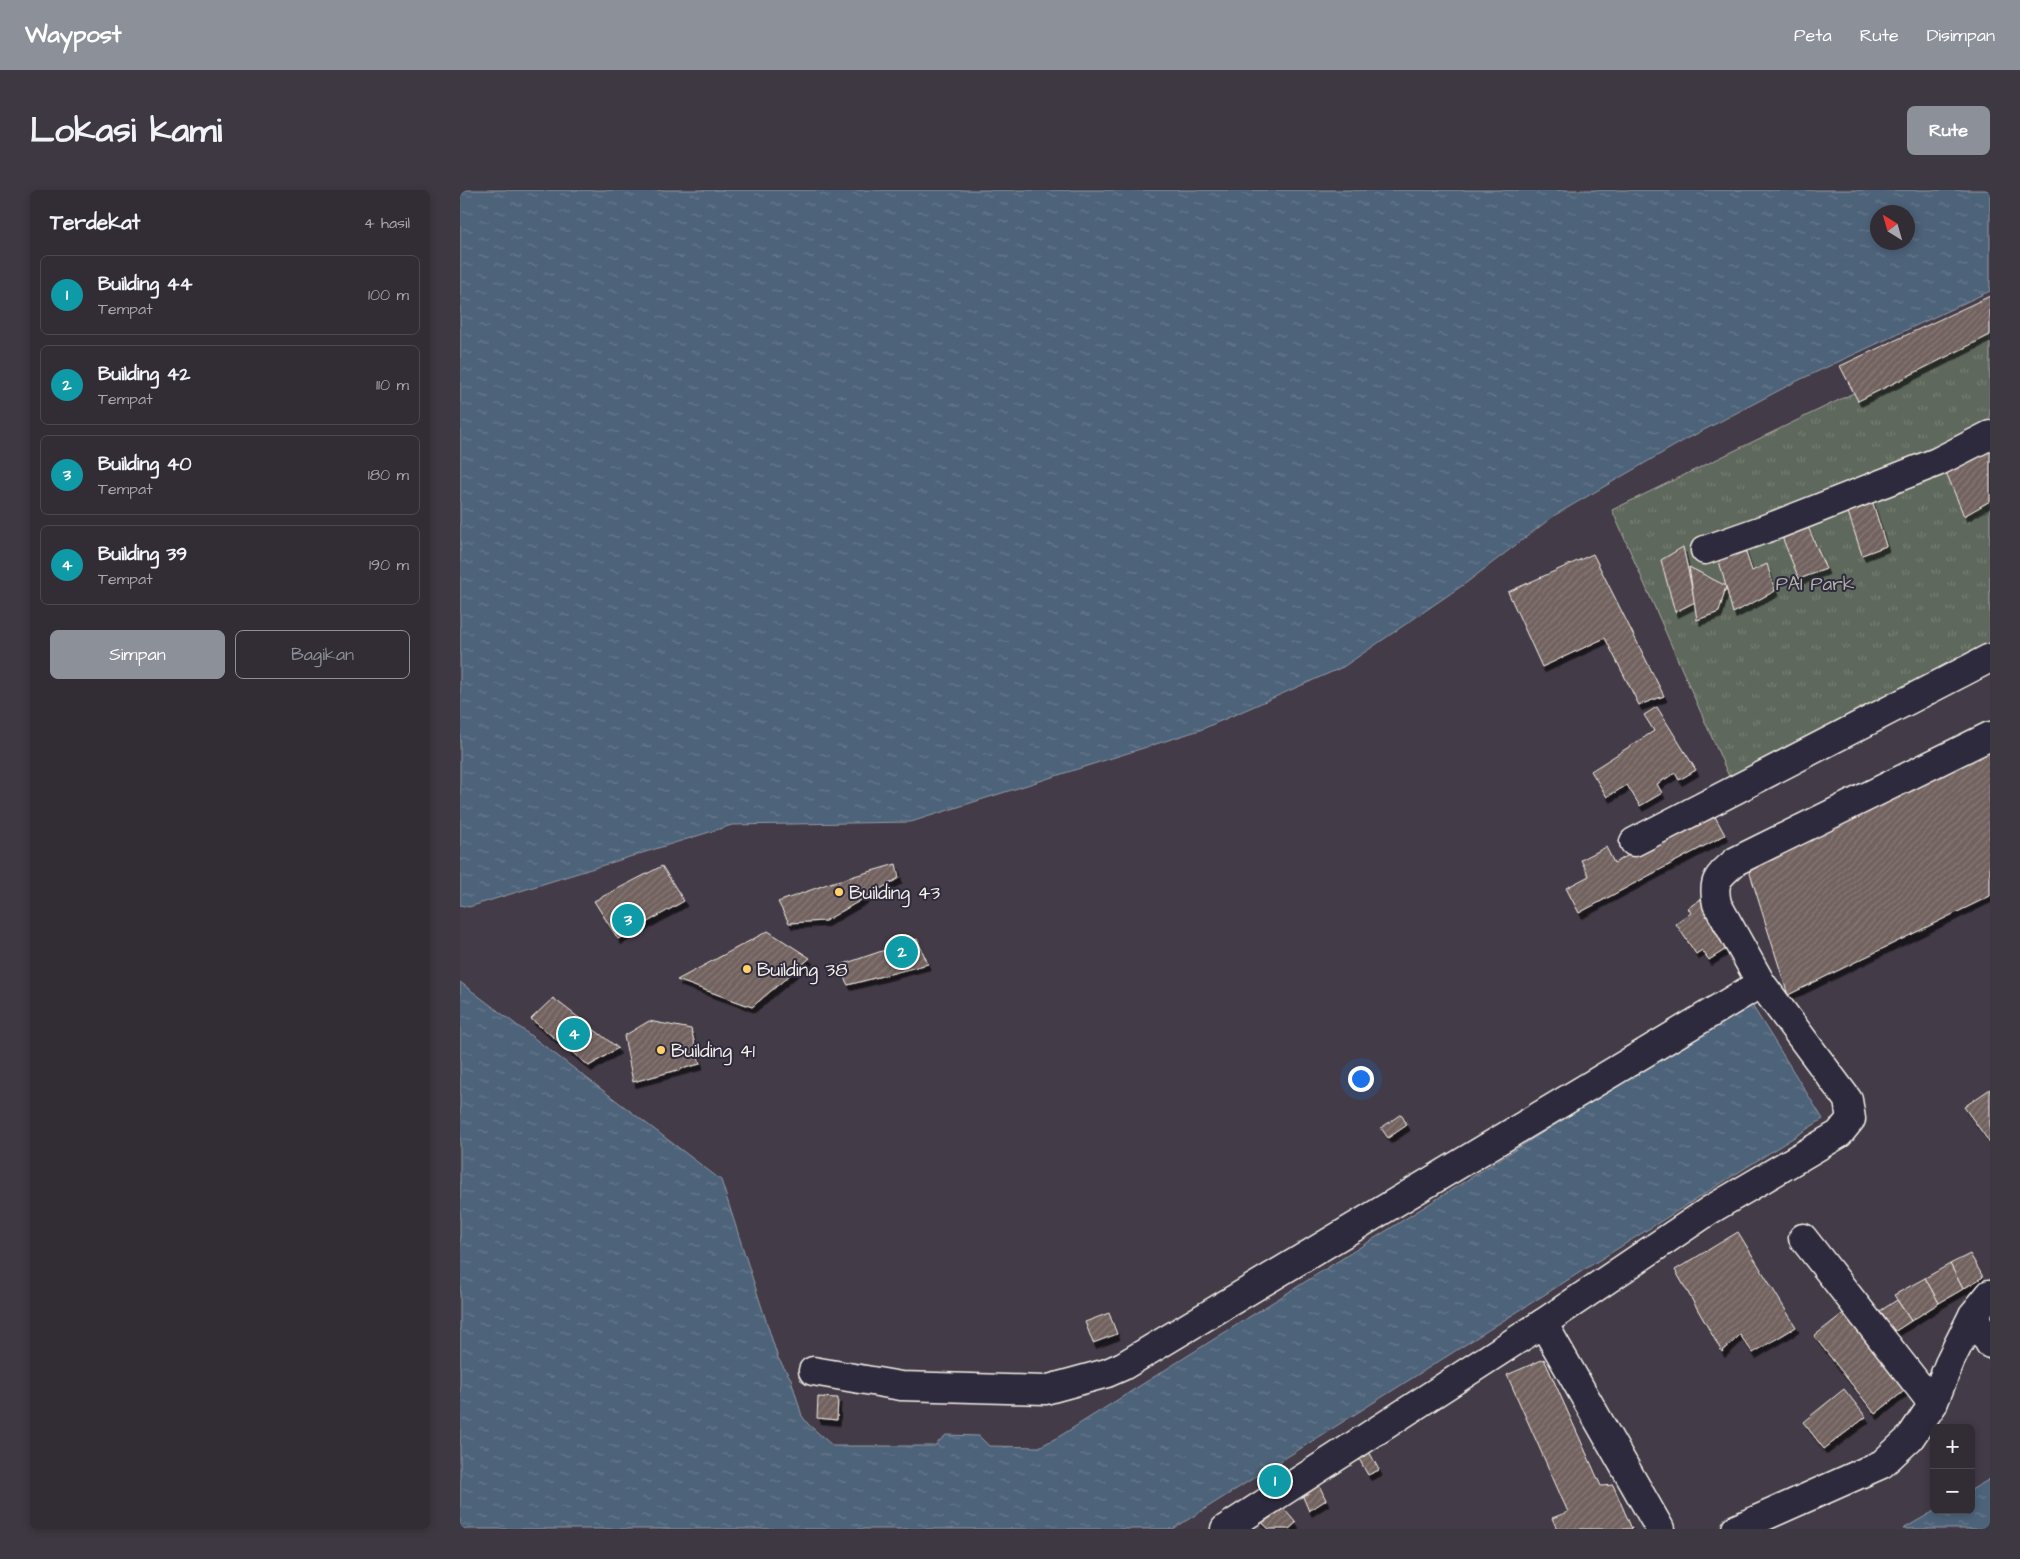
<!DOCTYPE html>
<html lang="id">
<head>
<meta charset="utf-8">
<style>
  :root { --surface:#322c35; --page:#3d3841; --text:#f1f3f6; --muted:#a8a7ad; --line:#4d4850; --accent:#8c9099 }
  body { margin:0; font-family:"Architects Daughter",sans-serif; background:var(--page); color:var(--text) }
  .controls { position:absolute; right:15px; bottom:15px; display:grid; overflow:hidden; border-radius:8px; box-shadow:0 2px 8px #0003 }
  .controls button { width:45px; height:45px; display:grid; place-items:center; padding:0; border:0; border-bottom:1px solid var(--line); background:var(--surface); color:var(--text); font:25px sans-serif }
  .compass { position:absolute; left:1410px; top:15px; width:45px; height:45px; border-radius:50%; background:var(--surface); box-shadow:0 2px 8px #0003; rotate:323deg }
  .you { position:absolute; left:900px; top:888px; width:18px; height:18px; margin:-12px; border:4px solid #fff; border-radius:50%; background:#1a73e8; box-shadow:0 0 0 8px #1a73e833 }
  .badge { display:grid; place-items:center; width:32px; height:32px; border-radius:50%; background:var(--accent); color:#fff; font-size:16px; font-weight:700 }
  .pin { position:absolute; translate:-50% -50%; border:2px solid #fff; box-shadow:0 1px 5px #0006 }
  .list { margin:0; padding:0; list-style:none }
  h2 { display:flex; justify-content:space-between; align-items:center; height:65px; margin:0; padding:0 20px; font-size:21px }
  h2 small { font-size:16px; font-weight:400; color:var(--muted) }
  .list li { display:grid; grid-template-columns:32px 1fr auto; gap:15px; align-items:center; box-sizing:border-box; height:80px; margin:0 10px 10px; padding:0 10px; border:1px solid var(--line); border-radius:8px }
  .list b { display:block; font-size:19px; white-space:nowrap }
  .list p { margin:0; font-size:16px; white-space:nowrap; color:var(--muted) }
  .list em { font-size:16px; font-style:normal; color:var(--muted) }
  .actions { display:flex; gap:10px; padding:15px 20px }
  .actions a { flex:1; padding:11px 0; border:1px solid var(--accent); border-radius:8px; text-align:center; font-size:18px; color:var(--accent) }
  .actions .main { background:var(--accent); color:#fff }
  .map { position:relative; flex:none; width:1530px; height:1339px; overflow:hidden; border-radius:8px }
  header { display:flex; align-items:center; gap:30px; box-sizing:border-box; height:70px; padding:0 25px; background:var(--accent); color:#fff }
  header strong { font-size:24px }
  nav { display:flex; gap:28px; margin-inline-start:auto; font-size:18px }
  .intro { display:flex; align-items:center; justify-content:space-between; box-sizing:border-box; height:120px; padding:0 30px }
  h1 { margin:0; font-size:35px }
  .button { padding:12px 22px; border-radius:8px; background:var(--accent); color:#fff; font-size:18px; font-weight:700 }
  main { display:flex; gap:30px; padding:0 30px }
  aside { flex:1; background:var(--surface); border-radius:8px; box-shadow:0 2px 8px #0003 }
  .map>svg:first-child { display:block }
  .park { fill:url(#park-tufts); stroke:#aaaca2 }
  .water { fill:url(#water-ripples); stroke:#909ca6; fill-rule:evenodd }
  .building { fill:url(#building-hatch); stroke:#f4f1e8; filter:url(#shadow) }
  .lines { fill:none; stroke-linecap:round; stroke-linejoin:round }
  .minor-casing { stroke:#f4f1e8; stroke-width:31 }
  .minor { stroke:#2f2a3d; stroke-width:28 }
  .poi-dot { fill:#ffd166; stroke:#2f2a3d; stroke-width:2 }
  .labels { text-anchor:middle; stroke-width:4; stroke-linejoin:round; paint-order:stroke }
  .park-label { font-size:19px; fill:#b1b3a9; stroke:#2f2a3d }
  .poi-label { font-size:19px; fill:#f4f1e8; stroke:#2f2a3d; text-anchor:start }
</style>
</head>
<body>
<header>
<strong>Waypost</strong>
<nav><a>Peta</a><a>Rute</a><a>Disimpan</a></nav>
</header>
<div class="intro"><h1>Lokasi kami</h1><a class="button">Rute</a></div>
<main>
<aside>
<h2>Terdekat<small>4 hasil</small></h2>
<ul class="list">
<li><span class="badge" style="background:#0f9aa8">1</span><div><b>Building 44</b><p>Tempat</p></div><em>100 m</em></li>
<li><span class="badge" style="background:#0f9aa8">2</span><div><b>Building 42</b><p>Tempat</p></div><em>110 m</em></li>
<li><span class="badge" style="background:#0f9aa8">3</span><div><b>Building 40</b><p>Tempat</p></div><em>180 m</em></li>
<li><span class="badge" style="background:#0f9aa8">4</span><div><b>Building 39</b><p>Tempat</p></div><em>190 m</em></li>
</ul>
<div class="actions"><a class="main">Simpan</a><a>Bagikan</a></div>
</aside>
<div class="map">
<svg width="1530" height="1339" viewBox="0 0 1530 1339">
  <defs>
    <pattern id="park-tufts" width="24" height="20" patternUnits="userSpaceOnUse" patternTransform="scale(1.25)"><rect width="24" height="20" fill="#5f685c"/><path d="M3 7l-1-3M5 7V3M7 7l1-3M15 17l-1-3M17 17v-4M19 17l1-3" fill="none" stroke="#777e73"/></pattern>
    <pattern id="water-ripples" width="26" height="14" patternUnits="userSpaceOnUse" patternTransform="scale(1.25)"><rect width="26" height="14" fill="#4e637a"/><path d="M2 4q2-2 4 0t4 0M15 11q2-2 4 0t4 0" fill="none" stroke="#687a8d"/></pattern>
    <pattern id="building-hatch" width="6" height="6" patternUnits="userSpaceOnUse" patternTransform="scale(1.25)"><rect width="6" height="6" fill="#72625f"/><path d="M-1 1l2-2M0 6l6-6M5 7l2-2" fill="none" stroke="#877976"/></pattern>
    <filter id="shadow"><feDropShadow dx="3" dy="5.5" stdDeviation="0" flood-color="#0009"/></filter>
  </defs>
  <rect width="100%" height="100%" fill="#433b47"/>
  <filter id="ink" filterUnits="userSpaceOnUse"><feTurbulence type="fractalNoise" baseFrequency=".02" numOctaves="2"/><feDisplacementMap in="SourceGraphic" scale="10" xChannelSelector="R" yChannelSelector="G"/><feConvolveMatrix kernelMatrix="1 2 1 2 8 2 1 2 1" color-interpolation-filters="sRGB"/></filter>
  <g filter="url(#ink)">
    <polygon class="park" points="1530,129 1530,477 1278,607 1152,320 1410,195"/>
    <g class="water">
      <path d="M0,0H1530V101L1335,192L1223,251L1095,325L1006,393L883,477L740,540L451,632L272,635L9,717L0,715ZM1448,22V52H1418V22Z"/>
      <polygon points="0,792 261,990 318,1168 331,1189 342,1226 348,1234 373,1256 474,1256 486,1245 519,1246 529,1256 579,1257 600,1246 1290,812 1363,929 713,1339 0,1339"/>
      <polygon points="1530,1289 1530,1339 1443,1339 1476,1320 1511,1320 1511,1300"/>
    </g>
    <g class="building">
      <polygon points="1530,106 1530,145 1398,211 1380,176"/>
      <polygon points="1530,261 1530,311 1504,326 1486,282"/>
      <polygon points="1411,307 1426,356 1402,365 1387,319"/>
      <polygon points="1346,332 1366,379 1339,389 1320,342"/>
      <polygon points="1283,354 1292,381 1307,374 1315,401 1273,423 1258,367"/>
      <polygon points="1223,357 1235,412 1215,422 1201,370"/>
      <polygon points="1133,364 1204,506 1179,515 1145,448 1082,477 1048,402"/>
      <polygon points="1229,377 1266,396 1259,422 1237,430"/>
      <polygon points="1197,517 1236,580 1219,590 1215,583 1197,594 1202,603 1180,616 1167,595 1147,607 1131,581 1194,541 1184,525"/>
      <polygon points="1530,560 1530,706 1328,805 1288,677"/>
      <polygon points="1252,621 1265,645 1119,723 1106,698 1129,686 1121,670 1146,657 1154,673"/>
      <polygon points="436,674 439,688 365,731 329,733 318,712 370,693"/>
      <polygon points="202,676 224,711 158,749 134,711"/>
      <polygon points="1242,708 1260,734 1253,738 1266,759 1249,770 1242,760 1236,764 1216,734 1231,723 1228,718"/>
      <polygon points="308,741 350,768 292,817 217,790"/>
      <polygon points="457,749 468,774 388,795 378,776"/>
      <polygon points="93,808 158,858 129,876 71,829"/>
      <polygon points="189,831 231,839 240,874 173,892 164,846"/>
      <polygon points="1530,899 1530,953 1504,917"/>
      <polygon points="941,924 947,935 928,948 921,938"/>
      <polygon points="1278,1042 1336,1137 1293,1163 1280,1145 1262,1162 1215,1080"/>
      <polygon points="1510,1064 1523,1087 1503,1099 1490,1074"/>
      <polygon points="1490,1074 1503,1099 1479,1113 1465,1088"/>
      <polygon points="1465,1088 1479,1113 1451,1131 1434,1105"/>
      <polygon points="1437,1110 1451,1131 1434,1142 1420,1121"/>
      <polygon points="1386,1121 1448,1198 1415,1224 1354,1146"/>
      <polygon points="649,1123 657,1144 633,1153 625,1132"/>
      <polygon points="1084,1169 1141,1296 1153,1295 1172,1339 1097,1339 1092,1328 1108,1322 1047,1185"/>
      <polygon points="1384,1199 1406,1227 1364,1259 1343,1232"/>
      <polygon points="358,1207 378,1208 377,1230 357,1228"/>
      <polygon points="906,1256 919,1280 908,1285 894,1260"/>
      <polygon points="815,1276 828,1294 811,1301 802,1288"/>
      <polygon points="853,1282 866,1310 849,1321 837,1293"/>
      <polygon points="818,1312 836,1333 829,1339 809,1339 799,1330"/>
    </g>
    <g class="lines">
      <g class="minor-casing">
        <g id="minor">
          <polyline points="1245,360 1316,335 1477,272 1530,245"/>
          <polyline points="1174,652 1530,468"/>
          <path d="M1301,793L1257,714C1252,690 1258,687 1276,671L1530,546"/>
          <polyline points="1343,1048 1473,1214"/>
          <polyline points="1513,1125 1530,1154"/>
          <polyline points="353,1181 441,1196 585,1200 647,1183 663,1176 1301,793 1388,910 1391,929 1379,944 1250,1020 1083,1133 1200,1339"/>
          <polyline points="765,1339 1083,1133"/>
          <polyline points="1276,1339 1422,1274 1450,1248 1473,1214 1491,1169 1513,1125 1530,1104"/>
        </g>
      </g>
      <use href="#minor" class="minor"/>
    </g>
  </g>
  <g class="poi-dot">
    <circle cx="379" cy="702" r="5"/>
    <circle cx="287" cy="779" r="5"/>
    <circle cx="201" cy="860" r="5"/>
  </g>
  <g class="labels">
    <g class="park-label">
      <text x="1355" y="400">PAI Park</text>
    </g>
    <g class="poi-label">
      <text x="389" y="709">Building 43</text>
      <text x="297" y="786">Building 38</text>
      <text x="211" y="867">Building 41</text>
    </g>
  </g>
</svg>
<div class="controls">
<button>+</button>
<button>−</button>
</div>
<svg class="compass" viewBox="-18 -18 36 36"><path d="M0-13l5 13h-10z" fill="#e53935"/><path d="M0 13l5-13h-10z" fill="#a8a7ad"/></svg>
<div class="you"></div>
<div class="pin badge" style="left:815px;top:1291px;background:#0f9aa8">1</div>
<div class="pin badge" style="left:442px;top:762px;background:#0f9aa8">2</div>
<div class="pin badge" style="left:168px;top:730px;background:#0f9aa8">3</div>
<div class="pin badge" style="left:114px;top:844px;background:#0f9aa8">4</div>
</div>
</main>
</body>
</html>
